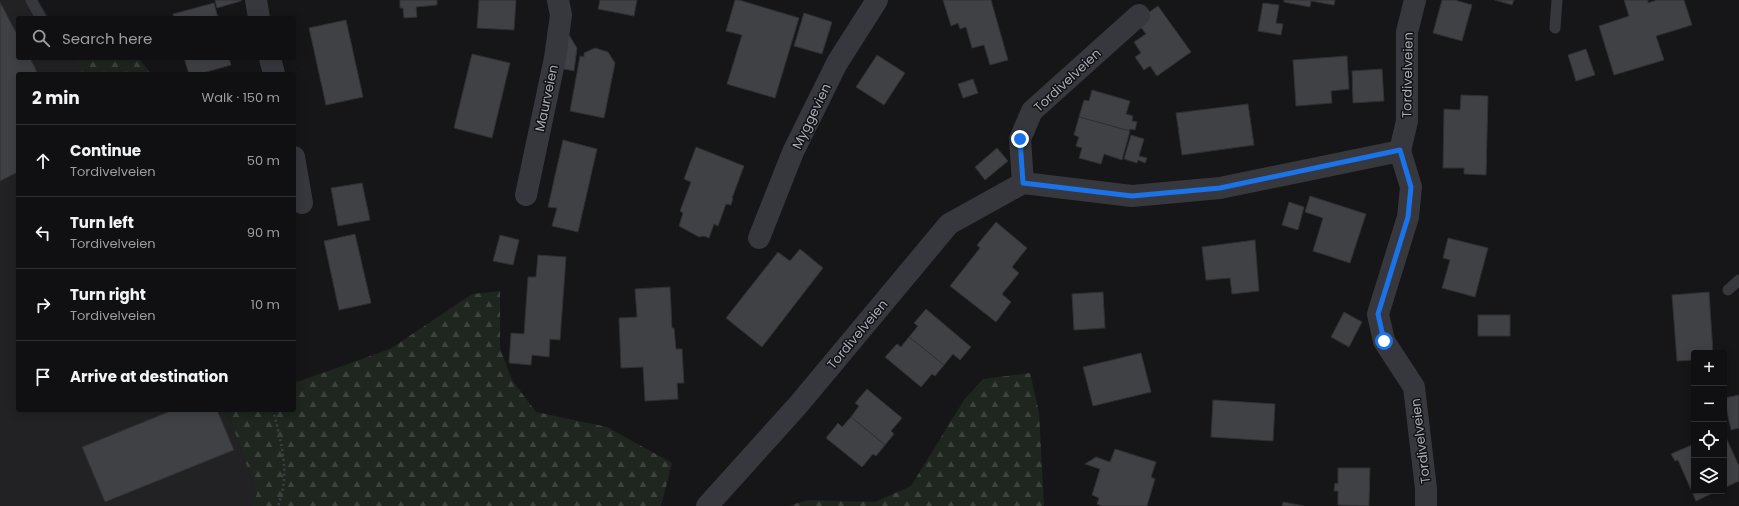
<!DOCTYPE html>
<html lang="en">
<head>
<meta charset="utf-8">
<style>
  :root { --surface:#101012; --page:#1e1e20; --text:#f1f3f6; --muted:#9c9d9f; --line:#303032 }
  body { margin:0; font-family:Poppins,sans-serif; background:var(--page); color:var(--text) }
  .controls { position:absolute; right:12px; bottom:12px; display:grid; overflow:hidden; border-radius:4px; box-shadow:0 2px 10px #0003 }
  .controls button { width:36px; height:36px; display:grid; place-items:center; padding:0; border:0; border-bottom:1px solid var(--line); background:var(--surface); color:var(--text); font:20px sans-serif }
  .stop { position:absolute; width:12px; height:12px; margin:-9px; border:3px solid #1a73e8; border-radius:50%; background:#fff }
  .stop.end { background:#1a73e8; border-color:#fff; box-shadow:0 1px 4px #0008 }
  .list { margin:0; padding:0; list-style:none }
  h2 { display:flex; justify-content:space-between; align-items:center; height:52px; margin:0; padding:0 16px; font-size:17px }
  h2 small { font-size:13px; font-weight:400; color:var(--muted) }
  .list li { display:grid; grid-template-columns:26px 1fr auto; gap:12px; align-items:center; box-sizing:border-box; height:72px; padding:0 16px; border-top:1px solid var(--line) }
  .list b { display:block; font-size:15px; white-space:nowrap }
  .list p { margin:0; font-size:13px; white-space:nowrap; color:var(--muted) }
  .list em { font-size:13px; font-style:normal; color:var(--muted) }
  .icon { flex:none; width:22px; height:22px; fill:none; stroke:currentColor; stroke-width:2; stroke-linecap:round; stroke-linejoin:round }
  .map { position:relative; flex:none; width:1739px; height:506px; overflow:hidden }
  .search { position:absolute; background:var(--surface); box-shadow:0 2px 10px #0003; left:16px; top:16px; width:280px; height:44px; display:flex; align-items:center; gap:10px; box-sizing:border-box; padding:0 14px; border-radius:4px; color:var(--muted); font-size:15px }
  .panel { position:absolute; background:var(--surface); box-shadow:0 2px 10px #0003; left:16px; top:72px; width:280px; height:340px; border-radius:4px }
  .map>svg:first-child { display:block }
  .built { fill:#222225 }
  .forest { fill:url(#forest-firs) }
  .building { fill:#404145; stroke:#303034 }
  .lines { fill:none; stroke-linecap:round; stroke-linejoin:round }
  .path { stroke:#3d3f44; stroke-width:2.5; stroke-dasharray:2 3; stroke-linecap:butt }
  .service { stroke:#37383d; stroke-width:11 }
  .minor { stroke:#37383d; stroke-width:22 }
  .route { stroke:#1a73e8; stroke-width:5 }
  .labels { text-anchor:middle; stroke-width:3; stroke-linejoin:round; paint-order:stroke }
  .street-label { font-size:13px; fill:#a8adb8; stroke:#111113 }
</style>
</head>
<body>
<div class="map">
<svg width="1739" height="506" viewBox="0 0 1739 506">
  <defs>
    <pattern id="forest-firs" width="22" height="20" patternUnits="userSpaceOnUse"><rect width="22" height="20" fill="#1e261f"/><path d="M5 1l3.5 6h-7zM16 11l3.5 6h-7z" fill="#3c433d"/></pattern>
  </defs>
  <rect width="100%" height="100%" fill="#161618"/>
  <polygon class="built" points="0,0 38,0 49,18 18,18 18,58 73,58 82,74 18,74 18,410 227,410 257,494 251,506 0,506"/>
  <g class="forest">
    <polygon points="73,58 139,58 151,74 82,74"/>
    <polygon points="500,291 500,348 512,380 536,412 607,427 672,463 661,506 251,506 257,494 227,410 294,410 294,383 390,349 472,294"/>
    <polygon points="1030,373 1039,412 1044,506 788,506 808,500 875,502 911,486 964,400 983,379"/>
  </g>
  <g class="building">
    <polygon points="215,0 241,0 241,1 217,8"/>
    <polygon points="400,0 437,0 437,5 416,7 417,17 404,18 403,8 400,8"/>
    <polygon points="479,0 516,0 514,30 477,28"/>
    <polygon points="600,0 637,0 634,16 598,9"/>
    <polygon points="735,0 739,0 799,18 775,98 727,84 742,35 726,31"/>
    <polygon points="943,0 991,0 1008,60 990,65 984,45 972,48 966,27 960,29 958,23 951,26"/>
    <polygon points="1284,0 1335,0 1334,5 1311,1 1310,7 1284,2"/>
    <polygon points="1442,0 1455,0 1472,5 1462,41 1433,33"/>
    <polygon points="1495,0 1514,0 1512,5"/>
    <polygon points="1624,0 1648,0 1648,3 1657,0 1684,0 1692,25 1656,36 1664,60 1614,75 1599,26 1629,16"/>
    <polygon points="0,2 18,36 18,58 30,58 38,74 18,74 18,172 0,181"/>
    <polygon points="214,3 218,18 174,18 173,14"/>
    <polygon points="1263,3 1279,5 1276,23 1283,24 1281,35 1258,31"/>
    <polygon points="1158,6 1191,52 1157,76 1150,66 1144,70 1135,57 1141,53 1134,42 1146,34 1136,21"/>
    <polygon points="804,13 832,22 822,54 794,46"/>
    <polygon points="346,20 363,97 326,105 309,28"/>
    <polygon points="567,32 577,48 574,71 560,68"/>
    <polygon points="595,48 608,52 615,63 604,118 570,111 580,56 584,57 584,53"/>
    <polygon points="1586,49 1595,75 1576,81 1568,55"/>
    <polygon points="472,54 510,63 492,138 454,128"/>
    <polygon points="877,55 905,73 884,105 856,87"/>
    <polygon points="1347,56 1349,89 1331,91 1332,103 1296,106 1293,60"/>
    <polygon points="184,58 229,58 231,65 199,74 189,74"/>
    <polygon points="1382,69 1384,101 1353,103 1352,71"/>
    <polygon points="973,79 978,93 963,98 958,84"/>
    <polygon points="1092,90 1130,101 1126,114 1133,116 1132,121 1137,122 1135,130 1130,129 1129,131 1079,117 1084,100 1089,101"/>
    <polygon points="1461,95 1488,96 1486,175 1464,174 1464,168 1443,168 1444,109 1460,110"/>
    <polygon points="1248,104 1254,145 1182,155 1176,113"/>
    <polygon points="1079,117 1130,131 1122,160 1104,154 1101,164 1079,158 1082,148 1076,146 1079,137 1074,135"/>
    <polygon points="1131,135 1144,139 1139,156 1147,158 1145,163 1138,160 1137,163 1124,159"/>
    <polygon points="563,140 597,149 578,232 552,226 557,208 548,207"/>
    <polygon points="696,147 744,166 732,198 733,198 731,205 726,204 718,226 714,224 709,238 704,236 699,237 679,226 683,213 680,211 691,182 684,179"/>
    <polygon points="997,148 1008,161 985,180 975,167"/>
    <polygon points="362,183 370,220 338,226 331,188"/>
    <polygon points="1310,196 1366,214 1350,263 1313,251 1323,218 1305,212"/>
    <polygon points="1289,202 1304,207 1298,230 1282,225"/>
    <polygon points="996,222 1027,248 1012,267 1019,273 1002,294 1011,302 996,322 950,286 980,248 977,245"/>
    <polygon points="355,234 371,303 339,310 324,241"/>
    <polygon points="500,235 519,240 513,265 493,261"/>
    <polygon points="1448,238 1488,248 1475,297 1442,288 1450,260 1443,258"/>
    <polygon points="1255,240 1259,291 1232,294 1230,278 1206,280 1202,247"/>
    <polygon points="800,249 823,268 762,347 726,318 778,252 790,261"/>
    <polygon points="538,255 566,257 560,340 550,339 549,357 532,355 531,365 509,363 511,333 524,334 528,277 536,277"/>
    <polygon points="670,287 672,328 674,328 676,349 682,349 684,383 677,383 678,399 645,401 643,367 621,368 619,318 637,317 635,289"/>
    <polygon points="1103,292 1105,328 1074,330 1072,294"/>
    <polygon points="1709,292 1713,353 1694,353 1694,360 1677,361 1672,295"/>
    <polygon points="926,309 971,347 960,360 953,354 944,365 909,337 918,326 914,323"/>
    <polygon points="1344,312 1362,322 1349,347 1331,337"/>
    <rect x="1478" y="315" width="32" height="21"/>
    <polygon points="909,337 944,365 935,376 932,374 921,387 885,357 897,344 901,347"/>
    <polygon points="1141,353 1151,392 1093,406 1083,367"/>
    <polygon points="867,389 902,418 891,431 894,434 885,445 851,417 859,406 855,403"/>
    <polygon points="1739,395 1739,428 1731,430 1724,398"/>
    <polygon points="1213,400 1275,404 1273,441 1211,437"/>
    <polygon points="173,410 217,410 234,450 105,502 82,447"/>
    <polygon points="851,417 885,445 876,456 873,454 862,467 826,438 838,423 842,427"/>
    <polygon points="1724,433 1739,466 1739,481 1724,488"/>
    <polygon points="1694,444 1694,491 1717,491 1696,501 1678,460 1675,461 1671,454"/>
    <polygon points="1115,449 1156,462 1151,477 1155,479 1147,506 1102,506 1097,504 1099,498 1092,495 1100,469 1085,464 1096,457 1110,462"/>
    <polygon points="1338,468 1370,468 1369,506 1338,505 1338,491 1334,491 1335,483 1338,484"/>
    <polygon points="1283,502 1304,506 1282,506"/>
  </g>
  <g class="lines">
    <path class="path" d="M273,410C281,442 291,474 278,506"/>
    <g class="service">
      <polyline points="31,0 41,18"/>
      <polyline points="1555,28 1557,0"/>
      <polyline points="1728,290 1739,280"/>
    </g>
    <g class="minor">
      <polyline points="256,0 259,18"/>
      <polyline points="270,58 274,74"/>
      <polyline points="1400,151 1411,187 1408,217 1378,314 1384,341 1414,387 1426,489 1426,506"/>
      <polyline points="294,157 302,203"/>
      <polyline points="1023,183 1020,139 1032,111 1139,15"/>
      <polyline points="526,195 555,58 561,15 558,0"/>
      <polyline points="759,238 793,152 837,63 877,0"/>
      <polyline points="707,506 799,404 949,224 1023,183 1132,196 1220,188 1400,151 1407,121 1407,32 1415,0"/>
    </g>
  </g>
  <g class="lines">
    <polyline class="route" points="1020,139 1023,183 1132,196 1220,188 1400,150 1411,187 1408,217 1378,314 1384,341"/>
  </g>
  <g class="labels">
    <g class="street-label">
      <text transform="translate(1407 75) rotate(-89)" y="5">Tordivelveien</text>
      <text transform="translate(1067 80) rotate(-43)" y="5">Tordivelveien</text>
      <text transform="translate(546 98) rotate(-78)" y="5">Maurveien</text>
      <text transform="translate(811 116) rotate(-64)" y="5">Myggevien</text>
      <text transform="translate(857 334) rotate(-50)" y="5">Tordivelveien</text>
      <text transform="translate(1420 441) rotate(-97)" y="5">Tordivelveien</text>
    </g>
  </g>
</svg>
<div class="controls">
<button>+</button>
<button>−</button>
<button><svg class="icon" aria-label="locate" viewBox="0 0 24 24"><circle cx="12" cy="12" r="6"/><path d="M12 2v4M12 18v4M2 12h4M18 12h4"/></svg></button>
<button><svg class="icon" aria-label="layers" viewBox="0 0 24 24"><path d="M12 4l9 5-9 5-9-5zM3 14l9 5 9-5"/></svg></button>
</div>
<div class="stop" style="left:1384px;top:341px"></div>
<div class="stop end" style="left:1020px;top:139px"></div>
<div class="search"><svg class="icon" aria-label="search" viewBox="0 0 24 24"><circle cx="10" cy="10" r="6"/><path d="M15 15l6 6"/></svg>Search here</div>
<section class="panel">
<h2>2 min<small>Walk · 150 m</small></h2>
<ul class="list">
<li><svg class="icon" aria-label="ahead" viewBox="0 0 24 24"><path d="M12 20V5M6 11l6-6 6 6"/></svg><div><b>Continue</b><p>Tordivelveien</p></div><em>50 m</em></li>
<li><svg class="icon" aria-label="left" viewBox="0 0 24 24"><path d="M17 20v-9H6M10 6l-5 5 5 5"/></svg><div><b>Turn left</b><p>Tordivelveien</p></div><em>90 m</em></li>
<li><svg class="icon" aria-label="right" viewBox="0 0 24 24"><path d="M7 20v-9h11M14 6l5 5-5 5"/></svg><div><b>Turn right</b><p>Tordivelveien</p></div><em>10 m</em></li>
<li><svg class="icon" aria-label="arrive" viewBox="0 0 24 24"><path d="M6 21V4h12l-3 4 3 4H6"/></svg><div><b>Arrive at destination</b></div></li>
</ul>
</section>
</div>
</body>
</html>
